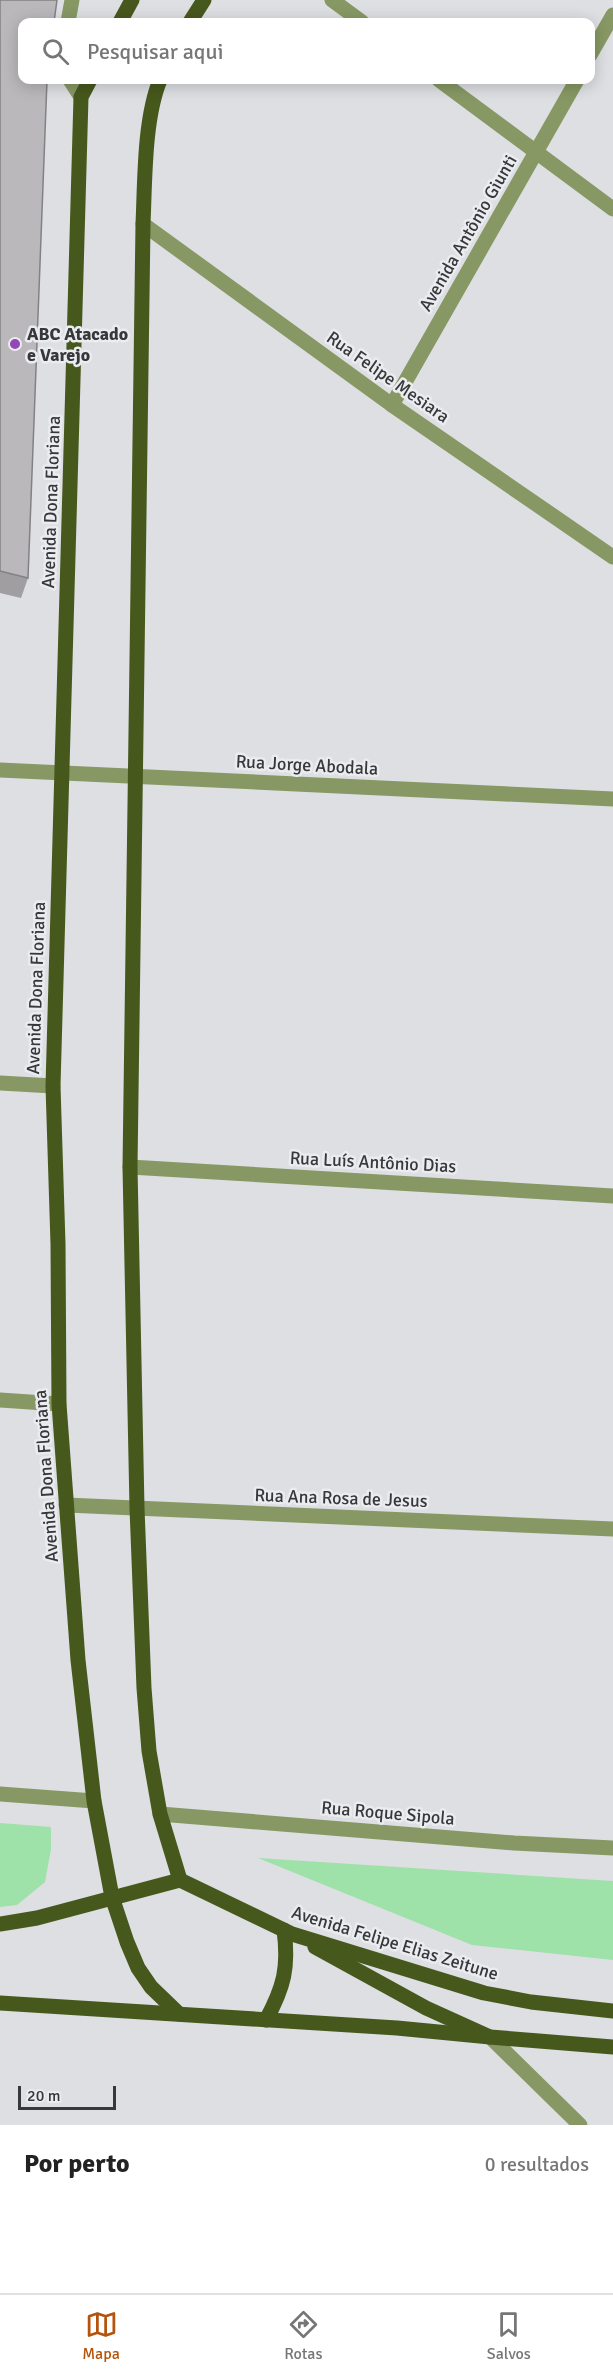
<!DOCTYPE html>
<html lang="pt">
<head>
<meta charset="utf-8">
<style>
  :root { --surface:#fff; --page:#f6f6f6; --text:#222; --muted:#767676; --line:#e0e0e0; --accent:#b45309 }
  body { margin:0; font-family:Signika,sans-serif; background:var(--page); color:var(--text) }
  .scale { position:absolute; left:18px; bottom:15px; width:98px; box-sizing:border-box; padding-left:6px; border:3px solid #37383a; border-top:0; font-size:16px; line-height:21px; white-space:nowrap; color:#37383a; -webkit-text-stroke:4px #eaecf0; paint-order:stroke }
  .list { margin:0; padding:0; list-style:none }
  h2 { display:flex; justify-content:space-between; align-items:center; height:78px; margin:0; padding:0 24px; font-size:26px }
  h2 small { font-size:20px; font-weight:400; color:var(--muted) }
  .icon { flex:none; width:33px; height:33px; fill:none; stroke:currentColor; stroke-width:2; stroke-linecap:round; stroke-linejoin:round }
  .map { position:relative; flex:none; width:613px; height:2125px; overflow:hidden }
  .search { position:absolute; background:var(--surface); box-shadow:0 3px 15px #0003; left:18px; right:18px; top:18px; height:66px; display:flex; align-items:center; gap:15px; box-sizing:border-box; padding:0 21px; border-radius:12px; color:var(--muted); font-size:22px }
  .sheet { height:168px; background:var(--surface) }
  nav { display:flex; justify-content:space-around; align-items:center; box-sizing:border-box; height:84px; border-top:2px solid var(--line); background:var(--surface); font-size:16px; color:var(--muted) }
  nav a { display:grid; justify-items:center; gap:3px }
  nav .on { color:var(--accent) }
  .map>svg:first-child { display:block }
  .green { fill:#9ee1a9 }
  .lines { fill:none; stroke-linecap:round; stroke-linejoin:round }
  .minor { stroke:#879864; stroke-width:15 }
  .major { stroke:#47581d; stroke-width:15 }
  .wall { fill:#a09ea1 }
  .building { fill:#bab8bb; stroke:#828183; stroke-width:1.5 }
  .poi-dot { fill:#9447b9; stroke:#eaecf0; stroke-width:2 }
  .labels { text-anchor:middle; stroke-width:5; stroke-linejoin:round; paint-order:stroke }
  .street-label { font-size:18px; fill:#37383a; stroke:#eaecf0 }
  .poi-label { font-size:18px; font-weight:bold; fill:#37383a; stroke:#eaecf0; text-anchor:start }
</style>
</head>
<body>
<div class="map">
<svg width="613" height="2125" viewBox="0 0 613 2125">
  <rect width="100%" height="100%" fill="#dddfe3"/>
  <g class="green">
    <polygon points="0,1823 51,1827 51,1849 45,1882 17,1905 0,1907"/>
    <polygon points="258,1858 613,1881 613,1960 472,1945"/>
  </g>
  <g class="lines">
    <g class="minor">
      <polyline points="332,0 362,22"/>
      <polyline points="68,22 72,0"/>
      <polyline points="590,55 613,15"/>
      <polyline points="70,80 81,97"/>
      <polyline points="439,80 613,209"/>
      <polyline points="143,224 392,405 613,557"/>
      <polyline points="392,405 577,80"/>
      <polyline points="0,770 613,799"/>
      <polyline points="0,1083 53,1086"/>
      <polyline points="130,1167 613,1196"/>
      <polyline points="0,1400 59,1404"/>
      <polyline points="66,1505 613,1529"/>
      <polyline points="0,1794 94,1801"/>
      <polyline points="160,1814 514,1843 613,1848"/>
      <polyline points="490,2037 580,2125"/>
    </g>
    <g class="major">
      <polyline points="120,22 132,0"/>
      <polyline points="190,22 204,0"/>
      <polyline points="90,80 81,97 53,1086 58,1244 59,1404 78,1660 94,1801 112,1897 127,1942 138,1968 151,1987 179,2014"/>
      <path d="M160,80C144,119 145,180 143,224L130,1167L137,1508L144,1688L149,1751L160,1814L180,1880"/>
      <polyline points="0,1924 37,1918 180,1880 292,1934 484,1993 531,2002 613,2011"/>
      <polyline points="315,1947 426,2008 490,2037 613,2047"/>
      <polyline points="0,2003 397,2028 490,2037"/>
      <path d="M266,2020C284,1987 289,1967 284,1930"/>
    </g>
  </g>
  <polygon class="wall" points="0,0 22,22 28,578 21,598 0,593"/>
  <polygon class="building" points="0,0 57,0 54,22 22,22 22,80 47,80 28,578 0,571"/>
  <circle class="poi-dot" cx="15" cy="344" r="6"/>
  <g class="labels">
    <g class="street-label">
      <text transform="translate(468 233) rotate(-60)" y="6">Avenida Antônio Giunti</text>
      <text transform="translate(388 377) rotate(35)" y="6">Rua Felipe Mesiara</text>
      <text transform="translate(51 502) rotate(-88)" y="6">Avenida Dona Floriana</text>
      <text transform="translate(307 765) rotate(3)" y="6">Rua Jorge Abodala</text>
      <text transform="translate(36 988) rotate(-88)" y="6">Avenida Dona Floriana</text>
      <text transform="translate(373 1162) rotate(3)" y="6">Rua Luís Antônio Dias</text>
      <text transform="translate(46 1476) rotate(-94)" y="6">Avenida Dona Floriana</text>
      <text transform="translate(341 1498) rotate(2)" y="6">Rua Ana Rosa de Jesus</text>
      <text transform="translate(388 1813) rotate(5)" y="6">Rua Roque Sipola</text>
      <text transform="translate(395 1943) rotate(17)" y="6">Avenida Felipe Elias Zeitune</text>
    </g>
    <g class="poi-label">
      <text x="27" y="340">ABC Atacado<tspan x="27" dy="21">e Varejo</tspan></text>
    </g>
  </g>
</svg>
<div class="scale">20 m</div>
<div class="search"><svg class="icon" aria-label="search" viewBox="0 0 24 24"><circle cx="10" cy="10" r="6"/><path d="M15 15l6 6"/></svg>Pesquisar aqui</div>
</div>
<section class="sheet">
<h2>Por perto<small>0 resultados</small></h2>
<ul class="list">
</ul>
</section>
<nav>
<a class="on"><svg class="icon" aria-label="map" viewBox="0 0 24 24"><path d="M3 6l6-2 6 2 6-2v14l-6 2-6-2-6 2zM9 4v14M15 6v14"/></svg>Mapa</a>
<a><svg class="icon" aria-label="directions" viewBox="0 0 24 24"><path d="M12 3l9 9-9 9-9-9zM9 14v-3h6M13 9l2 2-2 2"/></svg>Rotas</a>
<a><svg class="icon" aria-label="saved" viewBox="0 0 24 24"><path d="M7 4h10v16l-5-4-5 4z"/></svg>Salvos</a>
</nav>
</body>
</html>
